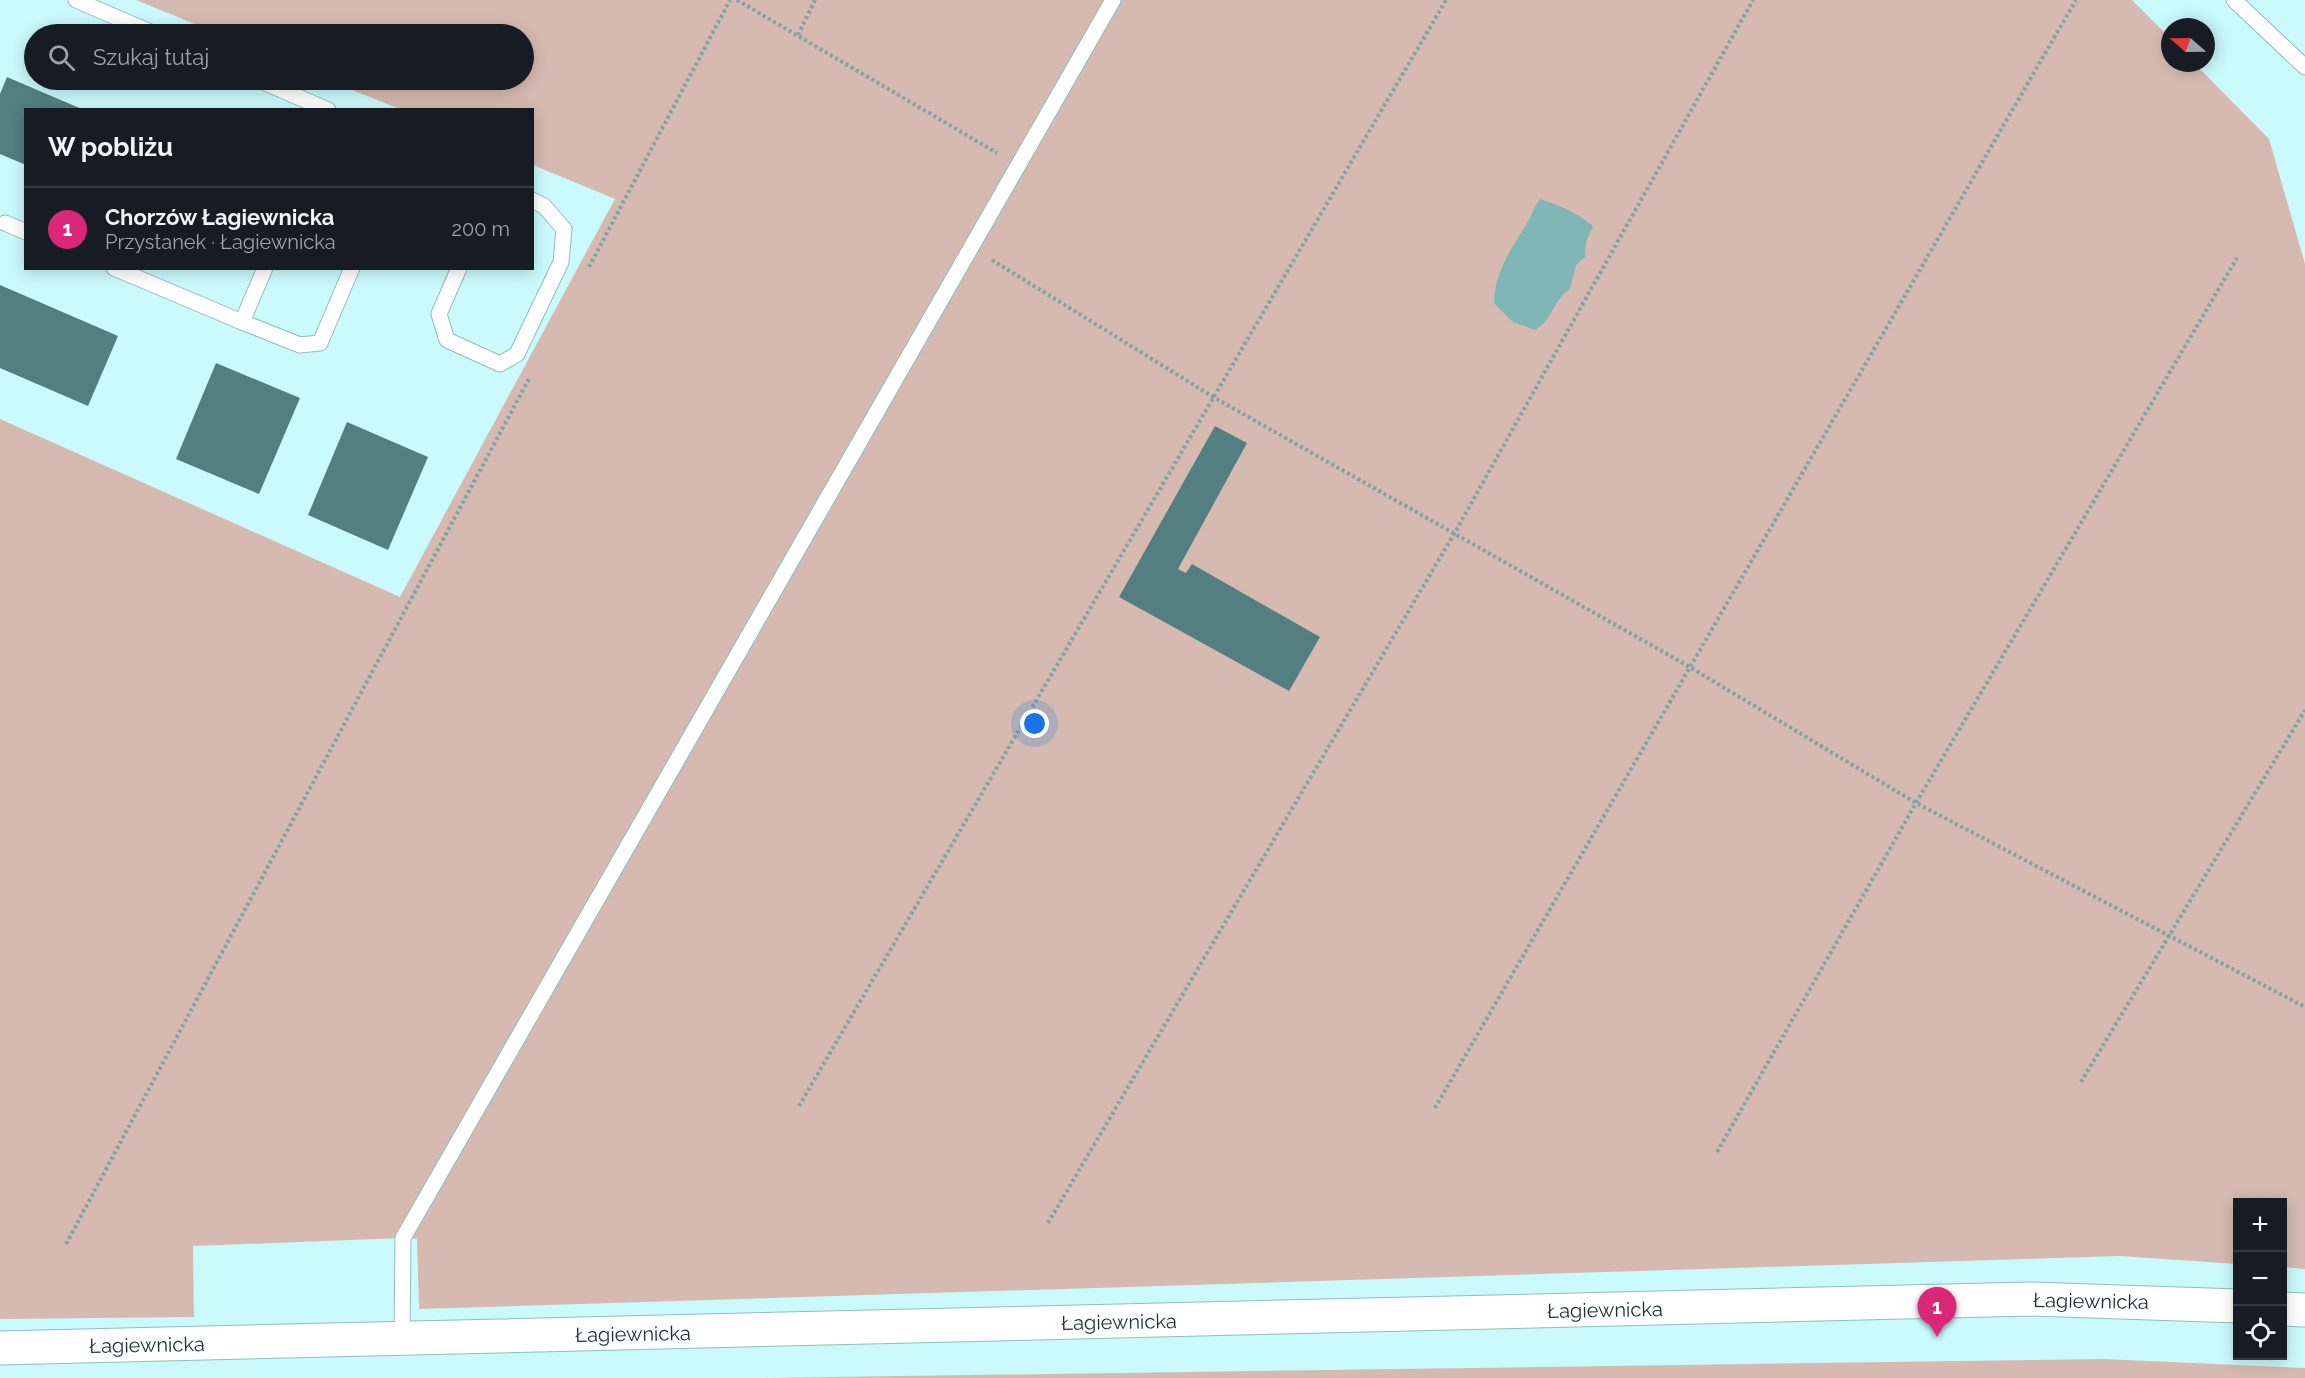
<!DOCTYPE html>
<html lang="pl">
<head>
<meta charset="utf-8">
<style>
  :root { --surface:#171b24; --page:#242831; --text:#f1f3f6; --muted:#9ea1a6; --line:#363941; --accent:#db2777 }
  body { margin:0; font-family:Raleway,sans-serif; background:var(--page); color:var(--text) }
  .controls { position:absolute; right:18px; bottom:18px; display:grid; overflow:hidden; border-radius:0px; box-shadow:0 3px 15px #0003 }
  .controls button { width:54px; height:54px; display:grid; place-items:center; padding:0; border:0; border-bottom:2px solid var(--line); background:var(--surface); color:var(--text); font:30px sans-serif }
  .compass { position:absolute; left:2161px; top:18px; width:54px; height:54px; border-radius:50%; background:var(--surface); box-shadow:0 3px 15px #0003; rotate:290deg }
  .you { position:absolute; left:1035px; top:724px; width:21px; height:21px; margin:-15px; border:4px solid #fff; border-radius:50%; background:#1a73e8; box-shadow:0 0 0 9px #1a73e833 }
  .badge { display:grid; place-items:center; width:39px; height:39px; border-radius:50%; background:var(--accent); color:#fff; font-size:20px; font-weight:700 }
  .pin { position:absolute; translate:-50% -50px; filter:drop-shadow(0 2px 3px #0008) }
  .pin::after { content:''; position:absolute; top:32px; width:21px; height:18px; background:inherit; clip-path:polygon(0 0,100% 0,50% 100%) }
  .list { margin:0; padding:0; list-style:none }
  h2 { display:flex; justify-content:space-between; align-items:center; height:78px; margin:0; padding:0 24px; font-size:26px }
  h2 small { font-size:20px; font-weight:400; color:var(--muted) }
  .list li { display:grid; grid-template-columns:39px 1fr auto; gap:18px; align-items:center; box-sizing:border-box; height:84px; padding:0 24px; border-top:2px solid var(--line) }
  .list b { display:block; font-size:22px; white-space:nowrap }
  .list p { margin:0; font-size:20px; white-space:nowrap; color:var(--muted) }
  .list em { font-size:20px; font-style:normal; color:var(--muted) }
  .icon { flex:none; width:33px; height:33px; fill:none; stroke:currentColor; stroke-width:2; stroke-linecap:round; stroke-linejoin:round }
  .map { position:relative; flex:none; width:2305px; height:1378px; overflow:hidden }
  .search { position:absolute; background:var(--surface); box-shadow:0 3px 15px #0003; left:24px; top:24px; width:510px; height:66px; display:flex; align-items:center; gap:15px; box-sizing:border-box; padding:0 21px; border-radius:33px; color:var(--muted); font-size:22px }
  .panel { position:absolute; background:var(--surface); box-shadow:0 3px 15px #0003; left:24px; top:108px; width:510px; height:162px; border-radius:0px }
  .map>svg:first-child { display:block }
  .green { fill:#d6bab1 }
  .water { fill:#81b6b7 }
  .building { fill:#537f81 }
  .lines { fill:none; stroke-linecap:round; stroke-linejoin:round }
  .service-casing { stroke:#8fbdbe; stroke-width:17 }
  .tertiary-casing { stroke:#8fbdbe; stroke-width:35 }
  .path { stroke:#80a3a4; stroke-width:4; stroke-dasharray:3 3; stroke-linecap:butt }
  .service { stroke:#fff; stroke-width:15 }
  .tertiary { stroke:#fff; stroke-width:33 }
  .labels { text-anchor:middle; stroke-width:4.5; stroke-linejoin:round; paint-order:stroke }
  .street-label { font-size:20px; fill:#1d3030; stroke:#fff }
</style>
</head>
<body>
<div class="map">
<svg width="2305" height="1378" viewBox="0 0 2305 1378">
  <rect width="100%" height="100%" fill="#cbfafc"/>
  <g class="green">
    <polygon points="136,0 2132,0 2170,38 2170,63 2194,63 2269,139 2305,264 2305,1269 2283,1267 2282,1202 2238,1202 2237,1264 2120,1256 419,1309 417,1239 403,1238 193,1246 194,1317 0,1319 0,419 400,597 615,199 533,165 532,110 400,109 327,80 524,80 524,34 219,34"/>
    <polygon points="2104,1359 2305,1368 2305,1378 760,1378"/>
  </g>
  <path class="water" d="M1540,199C1559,205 1579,214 1593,226L1586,242L1585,257L1576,265L1570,289C1552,301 1554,319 1535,330L1513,322L1494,303C1494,275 1510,251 1524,228C1531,218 1532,210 1540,199Z"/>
  <g class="building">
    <polygon points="7,77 84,110 26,110 26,165 0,154 0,94"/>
    <polygon points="0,285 118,336 88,406 0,368"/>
    <polygon points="216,363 300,398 259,494 176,459"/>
    <polygon points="347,422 428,457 388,550 308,515"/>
    <polygon points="1215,426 1247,443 1178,569 1186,573 1192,564 1320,637 1289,691 1119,597"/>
  </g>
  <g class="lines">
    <g class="service-casing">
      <g id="service">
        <polyline points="76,0 155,34"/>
        <polyline points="2234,0 2305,67"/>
        <polyline points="259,80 328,110"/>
        <polyline points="5,223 26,232"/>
        <polyline points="114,268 242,322"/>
        <polyline points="265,268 242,322 300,345 320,343 352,268"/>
        <polyline points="459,268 439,314 447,340 500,364 517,354 561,262 564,229 544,206 532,200"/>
        <polyline points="402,1338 403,1238 1113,0"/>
      </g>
    </g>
    <g class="tertiary-casing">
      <g id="tertiary">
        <polyline points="2282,1309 2305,1310"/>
        <polyline points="0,1348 2030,1299 2238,1306"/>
      </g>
    </g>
    <g class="path">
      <polyline points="737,0 997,153"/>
      <polyline points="798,35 815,0"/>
      <polyline points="992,260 1215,398 1688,666 1916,803 2305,1007"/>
      <polyline points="589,267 730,0"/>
      <polyline points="2081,1082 2305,710"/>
      <polyline points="799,1106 1446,0"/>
      <polyline points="1435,1108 2076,0"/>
      <polyline points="1717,1152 1916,803 2237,258"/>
      <polyline points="1048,1223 1454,534 1753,0"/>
      <polyline points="66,1244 530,377"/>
    </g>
    <use href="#service" class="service"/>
    <use href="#tertiary" class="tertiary"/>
  </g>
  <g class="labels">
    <g class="street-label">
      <text transform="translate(2091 1301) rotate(1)" y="7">Łagiewnicka</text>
      <text transform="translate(1605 1310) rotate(-1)" y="7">Łagiewnicka</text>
      <text transform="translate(1119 1322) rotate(-1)" y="7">Łagiewnicka</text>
      <text transform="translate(633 1334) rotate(-1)" y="7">Łagiewnicka</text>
      <text transform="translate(147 1345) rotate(-1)" y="7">Łagiewnicka</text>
    </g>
  </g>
</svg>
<div class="controls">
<button>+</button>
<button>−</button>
<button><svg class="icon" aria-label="locate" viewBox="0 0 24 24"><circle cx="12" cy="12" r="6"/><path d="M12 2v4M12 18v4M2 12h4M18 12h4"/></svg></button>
</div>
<svg class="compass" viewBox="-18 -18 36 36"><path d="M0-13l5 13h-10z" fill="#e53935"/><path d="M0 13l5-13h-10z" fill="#9ea1a6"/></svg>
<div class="you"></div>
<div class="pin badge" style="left:1937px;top:1337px">1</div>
<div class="search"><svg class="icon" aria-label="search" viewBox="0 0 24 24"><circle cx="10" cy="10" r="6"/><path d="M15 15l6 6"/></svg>Szukaj tutaj</div>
<section class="panel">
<h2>W pobliżu<small></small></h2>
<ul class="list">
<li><span class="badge">1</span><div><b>Chorzów Łagiewnicka</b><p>Przystanek · Łagiewnicka</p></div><em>200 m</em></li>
</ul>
</section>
</div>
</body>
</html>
